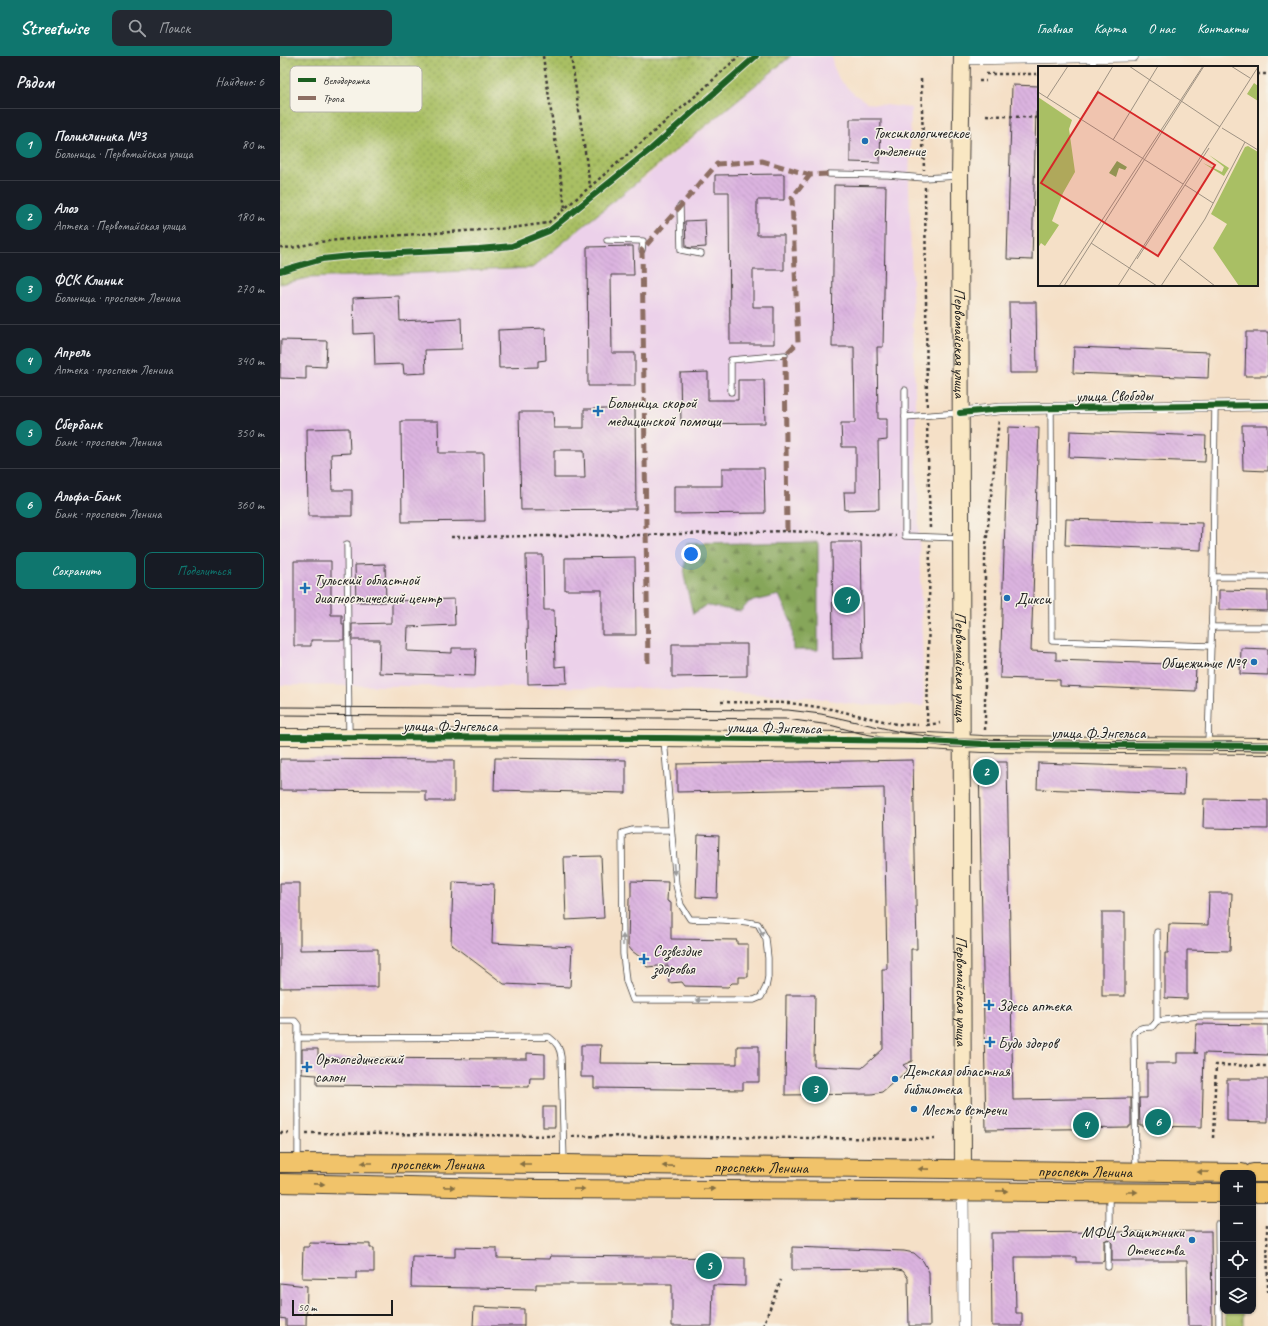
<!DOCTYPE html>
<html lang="ru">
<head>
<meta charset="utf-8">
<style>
  :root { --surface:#171b24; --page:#242831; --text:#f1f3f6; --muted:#9ea1a6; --line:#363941; --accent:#0f766e }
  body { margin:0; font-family:Caveat,sans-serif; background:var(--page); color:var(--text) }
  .controls { position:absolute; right:12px; bottom:12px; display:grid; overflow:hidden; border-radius:8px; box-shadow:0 1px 3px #0004 }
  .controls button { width:36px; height:36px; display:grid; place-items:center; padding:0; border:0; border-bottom:1px solid var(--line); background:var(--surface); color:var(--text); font:20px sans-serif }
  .scale { position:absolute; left:12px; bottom:10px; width:101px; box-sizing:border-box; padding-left:4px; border:2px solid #1c1c1c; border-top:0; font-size:11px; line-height:14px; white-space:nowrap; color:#1c1c1c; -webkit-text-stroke:3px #f7f3e8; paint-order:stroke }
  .you { position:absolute; left:411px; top:498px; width:14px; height:14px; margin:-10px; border:3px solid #fff; border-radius:50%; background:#1a73e8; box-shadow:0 0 0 6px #1a73e833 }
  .badge { display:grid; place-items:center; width:26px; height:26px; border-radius:50%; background:var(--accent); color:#fff; font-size:13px; font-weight:700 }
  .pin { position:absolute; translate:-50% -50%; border:2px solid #fff; box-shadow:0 1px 4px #0006 }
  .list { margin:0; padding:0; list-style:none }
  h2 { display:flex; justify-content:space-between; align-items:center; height:52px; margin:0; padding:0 16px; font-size:17px }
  h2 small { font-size:13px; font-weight:400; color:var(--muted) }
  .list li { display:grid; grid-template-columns:26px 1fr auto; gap:12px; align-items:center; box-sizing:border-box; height:72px; padding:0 16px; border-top:1px solid var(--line) }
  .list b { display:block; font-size:15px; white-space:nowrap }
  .list p { margin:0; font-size:13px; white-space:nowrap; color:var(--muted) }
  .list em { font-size:13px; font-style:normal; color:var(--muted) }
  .actions { display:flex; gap:8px; padding:12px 16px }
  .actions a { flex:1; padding:9px 0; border:1px solid var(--accent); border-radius:8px; text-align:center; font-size:14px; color:var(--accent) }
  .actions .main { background:var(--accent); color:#fff }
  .icon { flex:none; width:22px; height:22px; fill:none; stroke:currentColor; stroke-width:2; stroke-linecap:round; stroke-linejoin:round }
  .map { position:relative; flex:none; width:988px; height:1270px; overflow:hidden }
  header { display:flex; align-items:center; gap:24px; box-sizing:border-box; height:56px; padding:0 20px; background:var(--accent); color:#fff }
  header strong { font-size:19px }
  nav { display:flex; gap:22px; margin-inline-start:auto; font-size:14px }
  .search { width:280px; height:36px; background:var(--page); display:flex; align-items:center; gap:10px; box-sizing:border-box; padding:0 14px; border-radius:8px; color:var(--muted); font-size:15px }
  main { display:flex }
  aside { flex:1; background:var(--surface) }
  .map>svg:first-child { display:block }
  .built { fill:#ecd1ea }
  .grass { fill:url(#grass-tufts); stroke:#626e40 }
  .forest { fill:url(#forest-firs); stroke:#51613b }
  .park { fill:url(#park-dots); stroke:#626e40 }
  .building { fill:url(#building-back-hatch); fill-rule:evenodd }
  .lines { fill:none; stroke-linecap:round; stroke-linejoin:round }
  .lane-casing { stroke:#3d3936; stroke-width:7 }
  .street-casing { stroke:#3d3936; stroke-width:12 }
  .secondary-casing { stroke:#3d3936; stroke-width:18 }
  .primary-casing { stroke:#3d3936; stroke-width:20 }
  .path { stroke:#3d3936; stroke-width:2.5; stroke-dasharray:3 3; stroke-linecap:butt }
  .lane { stroke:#fff; stroke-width:5.5 }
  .street { stroke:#fff; stroke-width:11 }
  .secondary { stroke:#f9e7c3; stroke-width:16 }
  .primary { stroke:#f1c36a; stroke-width:18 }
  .tram { stroke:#1c1c1c; stroke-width:1 }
  .quiet { stroke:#8d6e63; stroke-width:5; stroke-dasharray:10 5; stroke-linecap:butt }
  .cycleway-casing { stroke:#f7f3e8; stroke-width:8 }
  .cycleway { stroke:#1b5e20; stroke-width:6 }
  .oneway { fill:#999 }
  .oneway2 { fill:#867043 }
  .poi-dot { fill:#1f6fb2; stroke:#f7f3e8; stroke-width:1.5 }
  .labels { text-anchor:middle; stroke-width:3; stroke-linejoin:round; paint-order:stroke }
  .poi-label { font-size:16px; fill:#1c1c1c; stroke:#f7f3e8; text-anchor:start }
  .street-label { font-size:16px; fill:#1c1c1c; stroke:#f7f3e8 }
  .inset-road { fill:none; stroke:#9e9283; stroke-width:1 }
  .view { fill:#d62828; fill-opacity:0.15; stroke:#d62828; stroke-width:2 }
  .inset-edge { fill:none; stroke:#1c1c1c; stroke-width:2 }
  .key { fill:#f7f3e8; stroke:#b5b2ab; stroke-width:1 }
  .key-label { font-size:11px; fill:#1c1c1c }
</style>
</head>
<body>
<header>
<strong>Streetwise</strong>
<div class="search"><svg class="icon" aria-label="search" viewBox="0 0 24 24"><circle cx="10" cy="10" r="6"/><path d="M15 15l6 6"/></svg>Поиск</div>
<nav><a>Главная</a><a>Карта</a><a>О нас</a><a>Контакты</a></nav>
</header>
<main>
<aside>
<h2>Рядом<small>Найдено: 6</small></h2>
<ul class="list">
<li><span class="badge">1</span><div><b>Поликлиника №3</b><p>Больница · Первомайская улица</p></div><em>80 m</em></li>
<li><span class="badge">2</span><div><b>Алоэ</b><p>Аптека · Первомайская улица</p></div><em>180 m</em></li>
<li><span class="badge">3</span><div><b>ФСК Клиник</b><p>Больница · проспект Ленина</p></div><em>270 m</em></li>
<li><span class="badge">4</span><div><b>Апрель</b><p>Аптека · проспект Ленина</p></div><em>340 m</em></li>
<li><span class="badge">5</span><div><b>Сбербанк</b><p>Банк · проспект Ленина</p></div><em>350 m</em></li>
<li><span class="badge">6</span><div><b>Альфа-Банк</b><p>Банк · проспект Ленина</p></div><em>360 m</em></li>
</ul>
<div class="actions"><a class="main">Сохранить</a><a>Поделиться</a></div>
</aside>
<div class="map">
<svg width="988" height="1270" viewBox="0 0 988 1270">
  <defs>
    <pattern id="grass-tufts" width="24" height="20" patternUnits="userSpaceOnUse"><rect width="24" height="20" fill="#a9bf64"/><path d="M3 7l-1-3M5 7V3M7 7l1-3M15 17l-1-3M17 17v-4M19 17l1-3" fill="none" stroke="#899a52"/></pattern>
    <pattern id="forest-firs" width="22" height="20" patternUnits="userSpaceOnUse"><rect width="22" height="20" fill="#86a65a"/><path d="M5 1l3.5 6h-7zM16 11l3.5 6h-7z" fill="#6d864a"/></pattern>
    <pattern id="park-dots" width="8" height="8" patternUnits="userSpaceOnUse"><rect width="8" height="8" fill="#a9bf64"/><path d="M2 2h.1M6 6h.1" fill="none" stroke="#899a52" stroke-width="1.8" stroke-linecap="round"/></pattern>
    <pattern id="building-back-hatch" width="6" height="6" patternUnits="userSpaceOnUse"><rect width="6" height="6" fill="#dcb4e0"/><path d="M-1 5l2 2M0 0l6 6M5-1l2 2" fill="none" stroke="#bc9ac0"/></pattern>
  </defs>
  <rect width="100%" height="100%" fill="#f7f3e8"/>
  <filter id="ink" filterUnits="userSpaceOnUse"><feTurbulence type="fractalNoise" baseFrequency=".025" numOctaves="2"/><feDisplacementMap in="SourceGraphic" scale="8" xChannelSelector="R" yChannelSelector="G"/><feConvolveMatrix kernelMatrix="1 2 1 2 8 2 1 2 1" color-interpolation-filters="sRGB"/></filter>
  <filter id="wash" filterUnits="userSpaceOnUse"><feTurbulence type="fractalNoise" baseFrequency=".012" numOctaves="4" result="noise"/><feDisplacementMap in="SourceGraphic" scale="16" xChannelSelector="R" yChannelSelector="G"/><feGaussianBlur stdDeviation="0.9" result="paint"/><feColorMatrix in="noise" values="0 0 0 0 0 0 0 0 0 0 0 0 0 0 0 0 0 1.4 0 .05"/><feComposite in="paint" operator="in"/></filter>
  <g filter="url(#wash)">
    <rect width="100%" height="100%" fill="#f5e0c7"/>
    <polygon class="built" points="511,0 552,0 553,9 559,23 574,38 588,47 631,52 629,129 644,650 580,649 531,641 366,632 0,629 0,228 28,222 363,123"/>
    <polygon class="grass" points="945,1255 963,1255 963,1270 946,1270"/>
    <polygon class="forest" points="538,486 538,594 513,594 512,568 499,539 469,546 461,555 439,552 426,549 413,558 404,520 407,488"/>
    <polygon class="park" points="0,0 511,0 252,212 28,222 0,228"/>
    <g id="blocks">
      <g class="building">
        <polygon points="732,29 759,30 759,56 756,56 752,204 727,203"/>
        <polygon points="570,63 601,63 600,107 570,106"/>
        <polygon points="504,118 504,144 477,144 477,179 504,179 504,214 473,214 473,251 494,251 494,288 450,288 449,136 435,136 435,119"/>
        <polygon points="554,129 606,130 603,291 597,291 598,363 607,363 607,384 598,385 599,453 565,454 564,436 576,436 576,391 562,391 561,367 575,367 574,291 552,291"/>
        <polygon points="425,164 426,191 411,192 406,191 405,165"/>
        <polygon points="353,190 354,219 331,219 332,297 355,297 355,330 308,330 307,191"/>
        <polygon points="119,240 120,265 181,262 182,293 145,294 146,317 124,318 123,308 95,309 94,277 74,278 73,242"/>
        <polygon points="729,246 756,246 757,317 730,317"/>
        <polygon points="265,272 266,304 258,305 258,311 219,312 218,274"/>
        <polygon points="966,276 988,276 988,320 965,320"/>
        <polygon points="1,284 47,285 46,311 26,310 26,323 0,322"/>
        <polygon points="794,291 929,296 928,322 793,317"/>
        <polygon points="428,316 428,344 458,344 458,324 484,324 485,367 401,368 400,317"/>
        <path d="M304,353H355L356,453L241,454L239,356H273L274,372H304ZM274,394H304L305,422H274Z"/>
        <polygon points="121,365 158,365 159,397 204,397 205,465 122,466"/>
        <polygon points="962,369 988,369 988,415 963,414"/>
        <polygon points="728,371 759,372 751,595 776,596 776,604 916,609 915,635 780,630 780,624 720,622"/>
        <polygon points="69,372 70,397 51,398 52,434 72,434 72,460 28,460 27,373"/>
        <polygon points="790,375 926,380 925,406 789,401"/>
        <polygon points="442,412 484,412 485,457 394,458 394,430 442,430"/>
        <polygon points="786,463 922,467 921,494 785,489"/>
        <polygon points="552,486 581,486 583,602 553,603"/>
        <polygon points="246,499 263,499 264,554 274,554 275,611 286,610 287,627 248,628"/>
        <polygon points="355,501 356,579 322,579 322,534 285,534 285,502"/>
        <polygon points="14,505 51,505 51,559 62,559 62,568 64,568 64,584 31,584 31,590 14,590"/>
        <polygon points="105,508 106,546 76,546 75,509"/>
        <polygon points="939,534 988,535 988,555 939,554"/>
        <polygon points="174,543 175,569 128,571 127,595 172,597 172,592 196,592 195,620 99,617 100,584 72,584 72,568 112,567 112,545"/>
        <polygon points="392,588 467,588 467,620 392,621"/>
        <polygon points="961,592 988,593 988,619 960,618"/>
        <polygon points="215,702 346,704 346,737 214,734"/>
        <polygon points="0,703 174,704 174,745 146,745 146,735 0,734"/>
        <polygon points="633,704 637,893 631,893 632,1005 623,1009 628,1014 602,1036 592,1038 505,1039 506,939 535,939 534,1010 582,1012 603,993 602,913 607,913 604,732 397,736 397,708"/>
        <polygon points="699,706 727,706 733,1044 851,1042 851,1070 849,1070 849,1072 706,1074"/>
        <polygon points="758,707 905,712 904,738 757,733"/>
        <polygon points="924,743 988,744 988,773 923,772"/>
        <polygon points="418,779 439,780 437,842 416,841"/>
        <polygon points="321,800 324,862 286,864 284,801"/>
        <polygon points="351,825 388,826 387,845 391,847 391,883 457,884 457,888 468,888 468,921 459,921 459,927 452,927 448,931 405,930 402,926 389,927 388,909 367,911 360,901 352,895 348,890 349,843 351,840"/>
        <polygon points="173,826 214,828 212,887 292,891 290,931 224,928 171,888"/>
        <polygon points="0,827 20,827 20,894 98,893 98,931 0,932"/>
        <polygon points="929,837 952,837 950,895 907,894 907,943 885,942 885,897 888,897 889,868 928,869"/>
        <rect x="822" y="856" width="23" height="84"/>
        <polygon points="916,968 988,969 988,999 924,997 922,1071 860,1070 859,1042 867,1042 867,1007 897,1007 897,997 918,997 915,997"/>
        <polygon points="301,989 321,989 320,1007 457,1008 457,990 479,990 479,1026 463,1026 463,1034 314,1032 314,1021 301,1021"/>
        <polygon points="22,993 38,993 38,1002 247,1003 247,997 265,998 265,1022 250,1022 249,1031 37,1029 37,1019 22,1018"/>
        <polygon points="947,1023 988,1023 988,1066 947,1065"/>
        <rect x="263" y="1051" width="12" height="20"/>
        <polygon points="931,1175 932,1270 908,1270 907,1205 832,1205 832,1187 828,1183 824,1185 824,1205 822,1206 796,1206 796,1201 735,1201 736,1257 742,1257 742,1270 712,1270 711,1177 825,1176 827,1179 829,1180 832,1178 833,1176"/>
        <polygon points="29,1187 90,1188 90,1192 94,1192 94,1216 76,1216 76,1223 22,1222 23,1191 29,1191"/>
        <polygon points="175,1191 217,1192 217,1202 269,1203 270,1200 465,1202 465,1230 433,1229 432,1270 392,1270 392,1228 256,1228 256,1233 131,1231 132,1200 175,1201"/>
        <polygon points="512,1191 624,1195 634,1197 643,1205 649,1216 650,1270 629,1270 628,1222 623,1215 613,1213 512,1214"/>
        <polygon points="0,1227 27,1230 26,1270 6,1270 6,1263 0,1262"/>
        <polygon points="194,1251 244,1253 244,1270 193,1270"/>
      </g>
    </g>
  </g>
  <g filter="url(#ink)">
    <use href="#blocks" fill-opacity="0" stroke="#3d3936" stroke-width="1"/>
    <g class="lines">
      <g class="lane-casing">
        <g id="lane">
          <polyline points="813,1 814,11"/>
          <polyline points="549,118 608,119 644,122 679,120"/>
          <polyline points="400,150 401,194 421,198"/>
          <polyline points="327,184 363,185 362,194"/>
          <polyline points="625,334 625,480 680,482"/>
          <polyline points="451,336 451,304 505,299"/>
          <polyline points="771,352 772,585 931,590"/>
          <polyline points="625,361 679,357"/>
          <polyline points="67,488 69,679"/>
          <polyline points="933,521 988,521"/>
          <polyline points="931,571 988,571"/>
          <path d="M384,683L396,829L401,849L410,863C433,864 456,863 478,868L486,883L488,902V921L486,931L481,941L474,944H353L346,925L343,898L342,777L353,774H391"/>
          <polyline points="928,688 933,521 935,350"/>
          <polyline points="0,965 15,965 18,969 18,1104"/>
          <polyline points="877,965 918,960 988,960"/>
          <path d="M18,982L269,981C277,987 280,992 281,1001L284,1105"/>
          <path d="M856,1113L854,978C858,971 865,971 872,971L877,965V876"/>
          <polyline points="938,1168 939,1270"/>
          <polyline points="829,1176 829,1138"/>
          <polyline points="828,1211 828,1187"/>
        </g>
      </g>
      <g class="street-casing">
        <g id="street">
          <polyline points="682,3 853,0"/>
          <polyline points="680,357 720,353 988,349"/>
          <polyline points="683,1135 684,1270"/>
        </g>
      </g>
      <g class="secondary-casing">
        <g id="secondary">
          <path id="s1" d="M682,0L680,120L683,1114"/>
          <polyline points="0,681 384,682 648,685 702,688 988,690"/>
        </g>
      </g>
      <g class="primary-casing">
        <g id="primary">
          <path id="s2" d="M0,1107L284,1108L962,1117"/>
          <polyline points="973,1117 988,1117"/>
          <polyline points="0,1127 259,1133 943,1137"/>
          <polyline points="973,1137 988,1137"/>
        </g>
      </g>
      <g class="path">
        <polyline points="263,0 285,152"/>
        <polyline points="291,0 310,130"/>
        <polyline points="706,18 759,18"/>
        <polyline points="977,18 988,18"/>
        <polyline points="641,23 644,114"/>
        <polyline points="699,25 706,25"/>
        <polyline points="706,59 759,62"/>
        <polyline points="645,131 647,352"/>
        <polyline points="0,191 11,192 39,186 78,182 231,172 268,167 420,36 459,0"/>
        <polyline points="647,367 650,472"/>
        <polyline points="171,481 366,479 507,475 616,480"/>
        <polyline points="650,489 647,669 660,667"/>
        <polyline points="441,646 510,647 551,653 616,668 638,669"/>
        <polyline points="705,674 705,499 719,364"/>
        <polyline points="0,1077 9,1077"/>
        <polyline points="26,1077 275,1080"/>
        <polyline points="292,1080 656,1083"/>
        <polyline points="933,1082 936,1009 988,1010"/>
        <polyline points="987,1168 988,1236"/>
        <polyline points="483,1270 501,1224"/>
      </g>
      <use href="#lane" class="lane"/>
      <use href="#street" class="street"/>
      <use href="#secondary" class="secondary"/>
      <use href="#primary" class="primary"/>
      <g class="tram">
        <polyline points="0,651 508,654 541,658 625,677 669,683 988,686"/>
        <polyline points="0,659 506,663 550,669 580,677 628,686 670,691 988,695"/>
      </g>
      <g class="quiet">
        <polyline points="507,475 505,299 518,286 512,142 530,119"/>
        <polyline points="368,607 362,194 437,108 482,105 530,119 549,118"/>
      </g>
      <g class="cycleway-casing">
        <g id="cycleway">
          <polyline points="0,215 42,203 80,199 199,193 232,190 269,175 371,93 476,0"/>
          <polyline points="680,357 720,353 988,349"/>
          <polyline points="0,681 384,682 648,685 702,688 988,690"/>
        </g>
      </g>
      <use href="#cycleway" class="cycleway"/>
    </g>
    <defs><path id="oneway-solid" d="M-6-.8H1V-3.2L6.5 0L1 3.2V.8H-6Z"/></defs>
    <g class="oneway">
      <use href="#oneway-solid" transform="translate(394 813) rotate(86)"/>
      <use href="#oneway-solid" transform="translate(481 875) rotate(63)"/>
      <use href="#oneway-solid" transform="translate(343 884) rotate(-90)"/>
      <use href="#oneway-solid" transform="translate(421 944) rotate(180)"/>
    </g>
    <g class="oneway2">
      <use href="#oneway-solid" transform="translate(87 1107) rotate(-180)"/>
      <use href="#oneway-solid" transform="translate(245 1108) rotate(-180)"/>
      <use href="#oneway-solid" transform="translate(388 1110) rotate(-179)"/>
      <use href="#oneway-solid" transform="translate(644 1113) rotate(-179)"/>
      <use href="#oneway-solid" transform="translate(923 1116) rotate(-179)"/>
      <use href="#oneway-solid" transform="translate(39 1128) rotate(1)"/>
      <use href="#oneway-solid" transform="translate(169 1131) rotate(1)"/>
      <use href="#oneway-solid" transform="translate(299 1133)"/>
      <use href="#oneway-solid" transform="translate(429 1133)"/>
      <use href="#oneway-solid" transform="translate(722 1135) rotate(1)"/>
      <use href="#oneway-solid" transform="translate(852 1136)"/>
    </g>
  </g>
  <g class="poi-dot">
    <circle cx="585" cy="85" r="4"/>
    <path d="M316 349h4v4h4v4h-4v4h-4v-4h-4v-4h4z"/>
    <path d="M23 526h4v4h4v4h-4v4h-4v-4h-4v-4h4z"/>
    <circle cx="727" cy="542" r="4"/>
    <circle cx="974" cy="606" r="4"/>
    <path d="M362 897h4v4h4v4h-4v4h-4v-4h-4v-4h4z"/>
    <path d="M707 943h4v4h4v4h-4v4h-4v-4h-4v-4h4z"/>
    <path d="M708 980h4v4h4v4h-4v4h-4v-4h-4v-4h4z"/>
    <path d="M25 1005h4v4h4v4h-4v4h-4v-4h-4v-4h4z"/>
    <circle cx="615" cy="1023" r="4"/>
    <circle cx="634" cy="1053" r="4"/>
    <circle cx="912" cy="1184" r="4"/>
  </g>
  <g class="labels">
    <g class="poi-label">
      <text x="593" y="82">Токсикологическое<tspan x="593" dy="18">отделение</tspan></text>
      <text x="327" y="352">Больница скорой<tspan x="327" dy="18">медицинской помощи</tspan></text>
      <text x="34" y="529">Тульский областной<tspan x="34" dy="18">диагностический центр</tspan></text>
      <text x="735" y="548">Дикси</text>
      <text x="966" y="612" text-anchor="end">Общежитие №9</text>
      <text x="373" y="900">Созвездие<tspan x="373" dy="18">здоровья</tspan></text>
      <text x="717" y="955">Здесь аптека</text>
      <text x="718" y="992">Будь здоров</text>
      <text x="35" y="1008">Ортопедический<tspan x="35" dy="18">салон</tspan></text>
      <text x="623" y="1020">Детская областная<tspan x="623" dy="18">библиотека</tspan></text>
      <text x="642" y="1059">Место встречи</text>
      <text x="904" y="1181" text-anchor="end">МФЦ Защитники<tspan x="904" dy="18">Отечества</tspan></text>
    </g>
    <g class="street-label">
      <text dy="6" stroke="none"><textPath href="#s1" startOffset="287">Первомайская улица</textPath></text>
      <text transform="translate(834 339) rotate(-1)" y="6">улица Свободы</text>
      <text dy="6" stroke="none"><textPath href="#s1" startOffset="611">Первомайская улица</textPath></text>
      <text x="170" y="675">улица Ф.Энгельса</text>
      <text transform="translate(494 671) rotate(1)" y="6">улица Ф.Энгельса</text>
      <text x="818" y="682">улица Ф.Энгельса</text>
      <text dy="6" stroke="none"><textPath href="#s1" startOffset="935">Первомайская улица</textPath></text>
      <text dy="6" stroke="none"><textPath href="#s2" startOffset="157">проспект Ленина</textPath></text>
      <text dy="6" stroke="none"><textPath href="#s2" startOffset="481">проспект Ленина</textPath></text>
      <text dy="6" stroke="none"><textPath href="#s2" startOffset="805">проспект Ленина</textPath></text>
    </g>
  </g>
  <g transform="translate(758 10)">
    <rect width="220" height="220" fill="#f5e0c7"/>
    <path d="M171,89L191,102L186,110L165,97L184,106L186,101Z" fill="#a9bf64"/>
    <path d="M79,95L89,101L87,104L81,102L78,111L71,107Z" fill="#86a65a"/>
    <path d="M216,17L220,20V35L209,28ZM210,80L220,86V220H201L175,182L189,158L173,148L207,81Z" fill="#a9bf64"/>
    <path d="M0,31L34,54L31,63L37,106L25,127L14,155L21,159L7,180L3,177L0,182Z" fill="#a9bf64"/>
    <path class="inset-road" d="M91,0L182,61M193,0L212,12M0,26L145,118M9,32L30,0M43,53L75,0M184,62L220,84M75,74L120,0M147,119L175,137M53,177L119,220M99,193L171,82M142,193L177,220M21,220L165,0M26,220L166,0M80,220L220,1M123,220L167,153L207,76"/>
    <path class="view" d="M60,26L177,99L120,190L3,117Z"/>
    <rect width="220" height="220" class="inset-edge"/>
  </g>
  <rect x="10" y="10" width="132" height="46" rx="6" class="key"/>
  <rect x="18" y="22" width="18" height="4" fill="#1b5e20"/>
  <rect x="18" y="40" width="18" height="4" fill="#8d6e63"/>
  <g class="key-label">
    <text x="43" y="28">Велодорожка</text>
    <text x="43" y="46">Тропа</text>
  </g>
</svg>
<div class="controls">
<button>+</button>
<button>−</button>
<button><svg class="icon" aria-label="locate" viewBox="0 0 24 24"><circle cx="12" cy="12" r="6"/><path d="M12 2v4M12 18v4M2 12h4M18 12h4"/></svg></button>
<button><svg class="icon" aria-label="layers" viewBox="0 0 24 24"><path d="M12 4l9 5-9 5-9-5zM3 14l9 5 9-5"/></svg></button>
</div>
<div class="scale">50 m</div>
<div class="you"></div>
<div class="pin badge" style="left:567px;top:544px">1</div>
<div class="pin badge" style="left:706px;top:716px">2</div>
<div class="pin badge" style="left:535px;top:1033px">3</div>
<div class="pin badge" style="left:806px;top:1069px">4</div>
<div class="pin badge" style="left:429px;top:1210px">5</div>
<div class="pin badge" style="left:878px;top:1066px">6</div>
</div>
</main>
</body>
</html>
